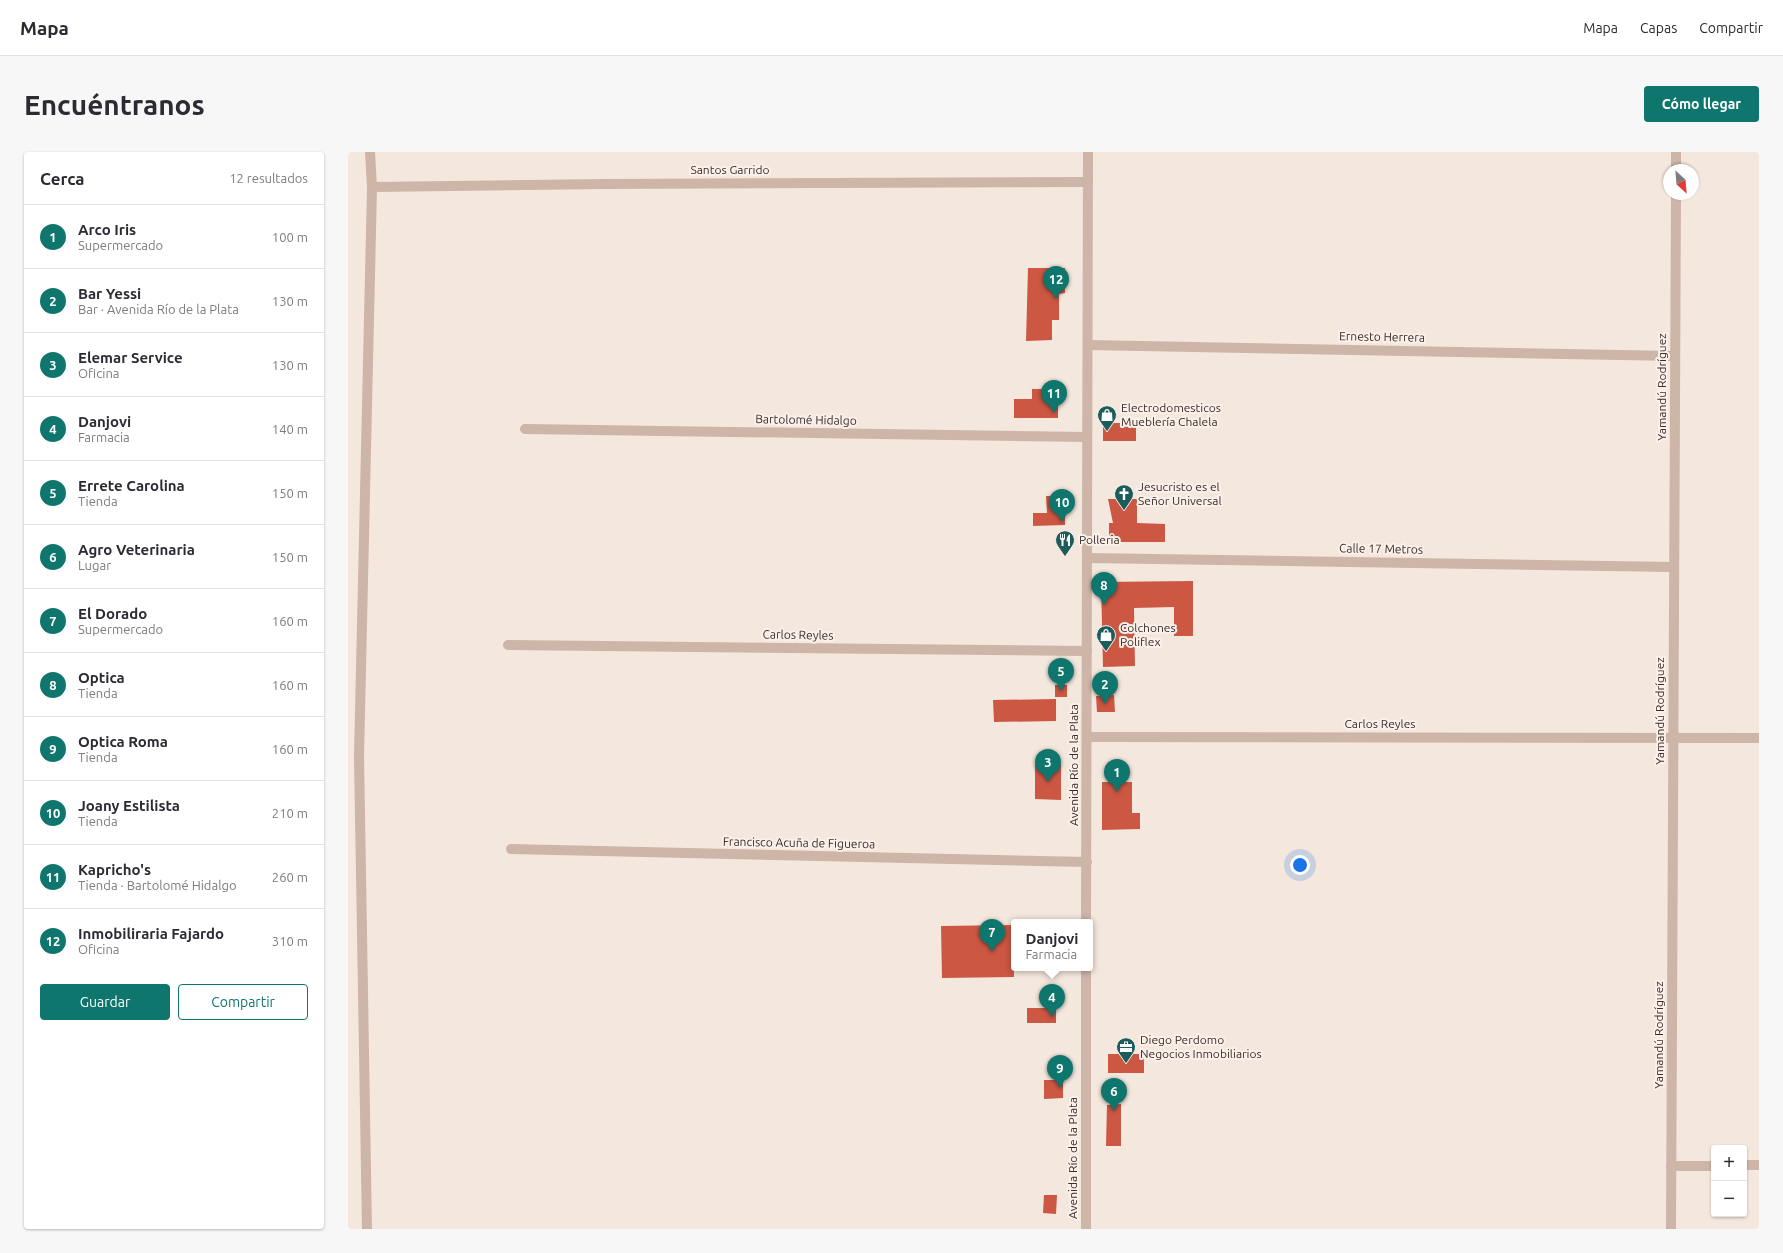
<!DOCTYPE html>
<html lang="es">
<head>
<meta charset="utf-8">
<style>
  :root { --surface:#fff; --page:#f7f7f7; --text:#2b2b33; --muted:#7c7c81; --line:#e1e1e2; --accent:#0f766e }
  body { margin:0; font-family:Ubuntu,sans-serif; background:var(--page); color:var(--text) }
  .controls { position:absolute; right:12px; bottom:12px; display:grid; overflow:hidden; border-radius:4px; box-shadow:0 1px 3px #0004 }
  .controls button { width:36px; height:36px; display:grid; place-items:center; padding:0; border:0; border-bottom:1px solid var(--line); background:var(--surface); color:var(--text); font:20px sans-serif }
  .compass { position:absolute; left:1315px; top:12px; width:36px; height:36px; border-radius:50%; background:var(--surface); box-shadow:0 1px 3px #0004; rotate:154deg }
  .you { position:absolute; left:952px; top:713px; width:14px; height:14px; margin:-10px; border:3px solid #fff; border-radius:50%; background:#1a73e8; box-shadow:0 0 0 6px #1a73e833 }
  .badge { display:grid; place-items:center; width:26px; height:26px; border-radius:50%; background:var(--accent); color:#fff; font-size:13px; font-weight:700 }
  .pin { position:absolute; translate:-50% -33px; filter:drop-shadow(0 1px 2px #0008) }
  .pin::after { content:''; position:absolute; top:21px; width:14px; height:12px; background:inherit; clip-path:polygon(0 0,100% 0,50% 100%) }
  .popup { position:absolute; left:663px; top:767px; width:82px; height:52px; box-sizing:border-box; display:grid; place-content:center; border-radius:4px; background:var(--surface); filter:drop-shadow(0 1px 3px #0005); font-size:13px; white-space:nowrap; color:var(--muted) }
  .popup b { font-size:15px; color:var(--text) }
  .popup::after { content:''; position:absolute; left:50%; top:100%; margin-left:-8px; border:8px solid transparent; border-top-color:var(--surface) }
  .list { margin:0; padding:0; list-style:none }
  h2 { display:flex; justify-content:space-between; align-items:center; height:52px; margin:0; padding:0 16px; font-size:17px }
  h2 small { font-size:13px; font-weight:400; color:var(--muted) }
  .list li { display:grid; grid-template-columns:26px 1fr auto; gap:12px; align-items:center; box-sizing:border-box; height:64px; padding:0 16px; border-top:1px solid var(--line) }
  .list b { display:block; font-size:15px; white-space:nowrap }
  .list p { margin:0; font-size:13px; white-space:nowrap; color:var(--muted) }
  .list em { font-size:13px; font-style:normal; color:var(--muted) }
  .actions { display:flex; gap:8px; padding:12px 16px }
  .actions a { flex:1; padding:9px 0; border:1px solid var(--accent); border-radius:4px; text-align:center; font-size:14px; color:var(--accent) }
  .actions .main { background:var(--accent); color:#fff }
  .map { position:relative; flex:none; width:1411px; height:1077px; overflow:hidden; border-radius:4px }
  header { display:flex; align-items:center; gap:24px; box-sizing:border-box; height:56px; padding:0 20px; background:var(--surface); border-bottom:1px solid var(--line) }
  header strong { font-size:19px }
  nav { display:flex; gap:22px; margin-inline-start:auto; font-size:14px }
  .intro { display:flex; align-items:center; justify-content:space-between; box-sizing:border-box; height:96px; padding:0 24px }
  h1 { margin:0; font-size:28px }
  .button { padding:10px 18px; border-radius:4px; background:var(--accent); color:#fff; font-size:14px; font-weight:700 }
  main { display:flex; gap:24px; padding:0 24px }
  aside { flex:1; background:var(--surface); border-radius:4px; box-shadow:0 1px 3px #0004 }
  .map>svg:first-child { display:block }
  .building { fill:#cc5743 }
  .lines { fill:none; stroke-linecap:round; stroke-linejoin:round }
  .minor { stroke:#cdb5a8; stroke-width:10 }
  .labels { text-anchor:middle; stroke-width:4; stroke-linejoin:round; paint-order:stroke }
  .street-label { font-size:12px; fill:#392c29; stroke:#fbf1ea }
  .poi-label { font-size:12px; fill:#392c29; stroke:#fbf1ea; text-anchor:start }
</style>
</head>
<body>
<header>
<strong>Mapa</strong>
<nav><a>Mapa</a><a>Capas</a><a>Compartir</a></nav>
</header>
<div class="intro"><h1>Encuéntranos</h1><a class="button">Cómo llegar</a></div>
<main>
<aside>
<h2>Cerca<small>12 resultados</small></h2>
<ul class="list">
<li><span class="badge">1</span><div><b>Arco Iris</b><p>Supermercado</p></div><em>100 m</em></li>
<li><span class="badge">2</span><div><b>Bar Yessi</b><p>Bar · Avenida Río de la Plata</p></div><em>130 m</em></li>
<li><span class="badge">3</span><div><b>Elemar Service</b><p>Oficina</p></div><em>130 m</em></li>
<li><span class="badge">4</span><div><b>Danjovi</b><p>Farmacia</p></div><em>140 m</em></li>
<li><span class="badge">5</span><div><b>Errete Carolina</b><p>Tienda</p></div><em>150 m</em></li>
<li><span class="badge">6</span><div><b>Agro Veterinaria</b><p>Lugar</p></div><em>150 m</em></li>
<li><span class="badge">7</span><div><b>El Dorado</b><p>Supermercado</p></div><em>160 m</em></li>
<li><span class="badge">8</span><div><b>Optica</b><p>Tienda</p></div><em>160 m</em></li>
<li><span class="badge">9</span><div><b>Optica Roma</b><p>Tienda</p></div><em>160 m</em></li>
<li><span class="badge">10</span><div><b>Joany Estilista</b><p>Tienda</p></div><em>210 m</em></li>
<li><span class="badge">11</span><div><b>Kapricho's</b><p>Tienda · Bartolomé Hidalgo</p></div><em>260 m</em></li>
<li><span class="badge">12</span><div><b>Inmobiliraria Fajardo</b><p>Oficina</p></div><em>310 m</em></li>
</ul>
<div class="actions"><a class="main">Guardar</a><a>Compartir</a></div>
</aside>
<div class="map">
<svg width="1411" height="1077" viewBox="0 0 1411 1077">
  <rect width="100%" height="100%" fill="#f4e7dd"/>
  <g class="building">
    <polygon points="680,116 717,116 717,141 711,142 711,168 704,168 704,188 678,189"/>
    <polygon points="684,237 710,237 710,266 666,266 666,247 684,247"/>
    <rect x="755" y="271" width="33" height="18"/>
    <polygon points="698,344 717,344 717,373 685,374 685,361 699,361"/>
    <polygon points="760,347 789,347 789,371 817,372 817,390 761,390 761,371 765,371"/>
    <polygon points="845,429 845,484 826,484 826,455 786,456 787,514 755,515 753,430"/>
    <rect x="707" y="533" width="12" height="12"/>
    <polygon points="766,543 767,560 749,560 748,544"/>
    <polygon points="708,547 708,569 646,570 645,548"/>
    <polygon points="687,613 713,613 713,648 687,647"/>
    <polygon points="754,630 784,630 784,661 792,661 792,677 754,678"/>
    <polygon points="666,773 666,825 594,826 593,774"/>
    <rect x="679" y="856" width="29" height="15"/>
    <rect x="760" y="902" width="36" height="19"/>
    <polygon points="696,928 715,928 715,946 696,947"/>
    <polygon points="773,952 773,994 758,994 759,953"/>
    <polygon points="696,1043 709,1043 708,1062 695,1061"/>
  </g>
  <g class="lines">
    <g class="minor">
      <polyline points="1328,18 1328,0"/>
      <polyline points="24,35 255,32 740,30"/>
      <polyline points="740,193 1327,204"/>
      <polyline points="177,277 739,285"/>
      <polyline points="739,406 1326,415"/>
      <polyline points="160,493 739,499"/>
      <polyline points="739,585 1411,586"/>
      <polyline points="163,697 739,710"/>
      <polyline points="738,770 740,0"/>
      <polyline points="1396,1013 1411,1013"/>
      <polyline points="1323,1014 1366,1014"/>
      <polyline points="19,1077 11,604 24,35 22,0"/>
      <polyline points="738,1077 738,816"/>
      <polyline points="1323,1077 1328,42"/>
    </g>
  </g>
  <defs>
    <g id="shop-pin" transform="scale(1)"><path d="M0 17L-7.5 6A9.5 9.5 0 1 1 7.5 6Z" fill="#1c5d5b" stroke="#fbf1ea"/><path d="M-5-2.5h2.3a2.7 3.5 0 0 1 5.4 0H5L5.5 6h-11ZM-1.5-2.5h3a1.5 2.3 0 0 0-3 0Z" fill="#fff"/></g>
    <g id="church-pin" transform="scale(1)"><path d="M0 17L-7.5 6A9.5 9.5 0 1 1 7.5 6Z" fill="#1c5d5b" stroke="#fbf1ea"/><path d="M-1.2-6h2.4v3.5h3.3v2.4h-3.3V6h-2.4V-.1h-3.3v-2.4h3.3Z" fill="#fff"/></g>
    <g id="restaurant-pin" transform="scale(1)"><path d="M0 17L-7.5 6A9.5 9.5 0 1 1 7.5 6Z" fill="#1c5d5b" stroke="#fbf1ea"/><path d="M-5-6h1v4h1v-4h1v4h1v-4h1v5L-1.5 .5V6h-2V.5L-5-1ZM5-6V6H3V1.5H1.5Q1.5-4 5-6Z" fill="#fff"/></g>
    <g id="office-pin" transform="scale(1)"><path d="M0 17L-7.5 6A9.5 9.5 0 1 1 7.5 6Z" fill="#1c5d5b" stroke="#fbf1ea"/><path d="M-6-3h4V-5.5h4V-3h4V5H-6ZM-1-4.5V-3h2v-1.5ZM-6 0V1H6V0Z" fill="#fff"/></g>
  </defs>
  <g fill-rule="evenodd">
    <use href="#shop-pin" x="759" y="263"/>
    <use href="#church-pin" x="776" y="342"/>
    <use href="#restaurant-pin" x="717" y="388"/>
    <use href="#shop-pin" x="758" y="483"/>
    <use href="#office-pin" x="778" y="895"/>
  </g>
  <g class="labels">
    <g class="street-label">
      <text x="382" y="22">Santos Garrido</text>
      <text transform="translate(1034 185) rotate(1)" y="4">Ernesto Herrera</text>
      <text transform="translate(1314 235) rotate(-90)" y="4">Yamandú Rodríguez</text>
      <text transform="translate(458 268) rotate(1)" y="4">Bartolomé Hidalgo</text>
      <text transform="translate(1033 397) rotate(1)" y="4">Calle 17 Metros</text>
      <text transform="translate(450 483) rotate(1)" y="4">Carlos Reyles</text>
      <text transform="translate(1312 559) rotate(-90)" y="4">Yamandú Rodríguez</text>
      <text x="1032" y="576">Carlos Reyles</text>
      <text transform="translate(726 613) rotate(-90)" y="4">Avenida Río de la Plata</text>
      <text transform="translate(451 691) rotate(1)" y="4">Francisco Acuña de Figueroa</text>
      <text transform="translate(1311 883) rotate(-90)" y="4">Yamandú Rodríguez</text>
      <text transform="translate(725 1006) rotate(-90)" y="4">Avenida Río de la Plata</text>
    </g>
    <g class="poi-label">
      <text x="773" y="260">Electrodomesticos<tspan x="773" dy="14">Mueblería Chalela</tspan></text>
      <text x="790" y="339">Jesucristo es el<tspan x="790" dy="14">Señor Universal</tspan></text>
      <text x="731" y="392">Polleria</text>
      <text x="772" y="480">Colchones<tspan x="772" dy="14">Poliflex</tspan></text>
      <text x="792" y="892">Diego Perdomo<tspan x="792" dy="14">Negocios Inmobiliarios</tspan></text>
    </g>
  </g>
</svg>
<div class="controls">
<button>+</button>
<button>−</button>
</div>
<svg class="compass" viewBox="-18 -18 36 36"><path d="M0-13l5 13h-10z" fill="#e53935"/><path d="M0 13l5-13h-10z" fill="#7c7c81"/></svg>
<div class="you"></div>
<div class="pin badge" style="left:769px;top:640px">1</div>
<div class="pin badge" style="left:757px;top:552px">2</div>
<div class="pin badge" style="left:700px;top:630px">3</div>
<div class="pin badge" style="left:704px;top:865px">4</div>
<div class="popup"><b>Danjovi</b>Farmacia</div>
<div class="pin badge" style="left:713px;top:539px">5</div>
<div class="pin badge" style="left:766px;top:959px">6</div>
<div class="pin badge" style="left:644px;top:800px">7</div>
<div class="pin badge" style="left:756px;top:453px">8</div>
<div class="pin badge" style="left:712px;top:936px">9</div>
<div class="pin badge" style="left:714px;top:370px">10</div>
<div class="pin badge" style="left:706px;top:261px">11</div>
<div class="pin badge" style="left:708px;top:147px">12</div>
</div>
</main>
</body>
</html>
